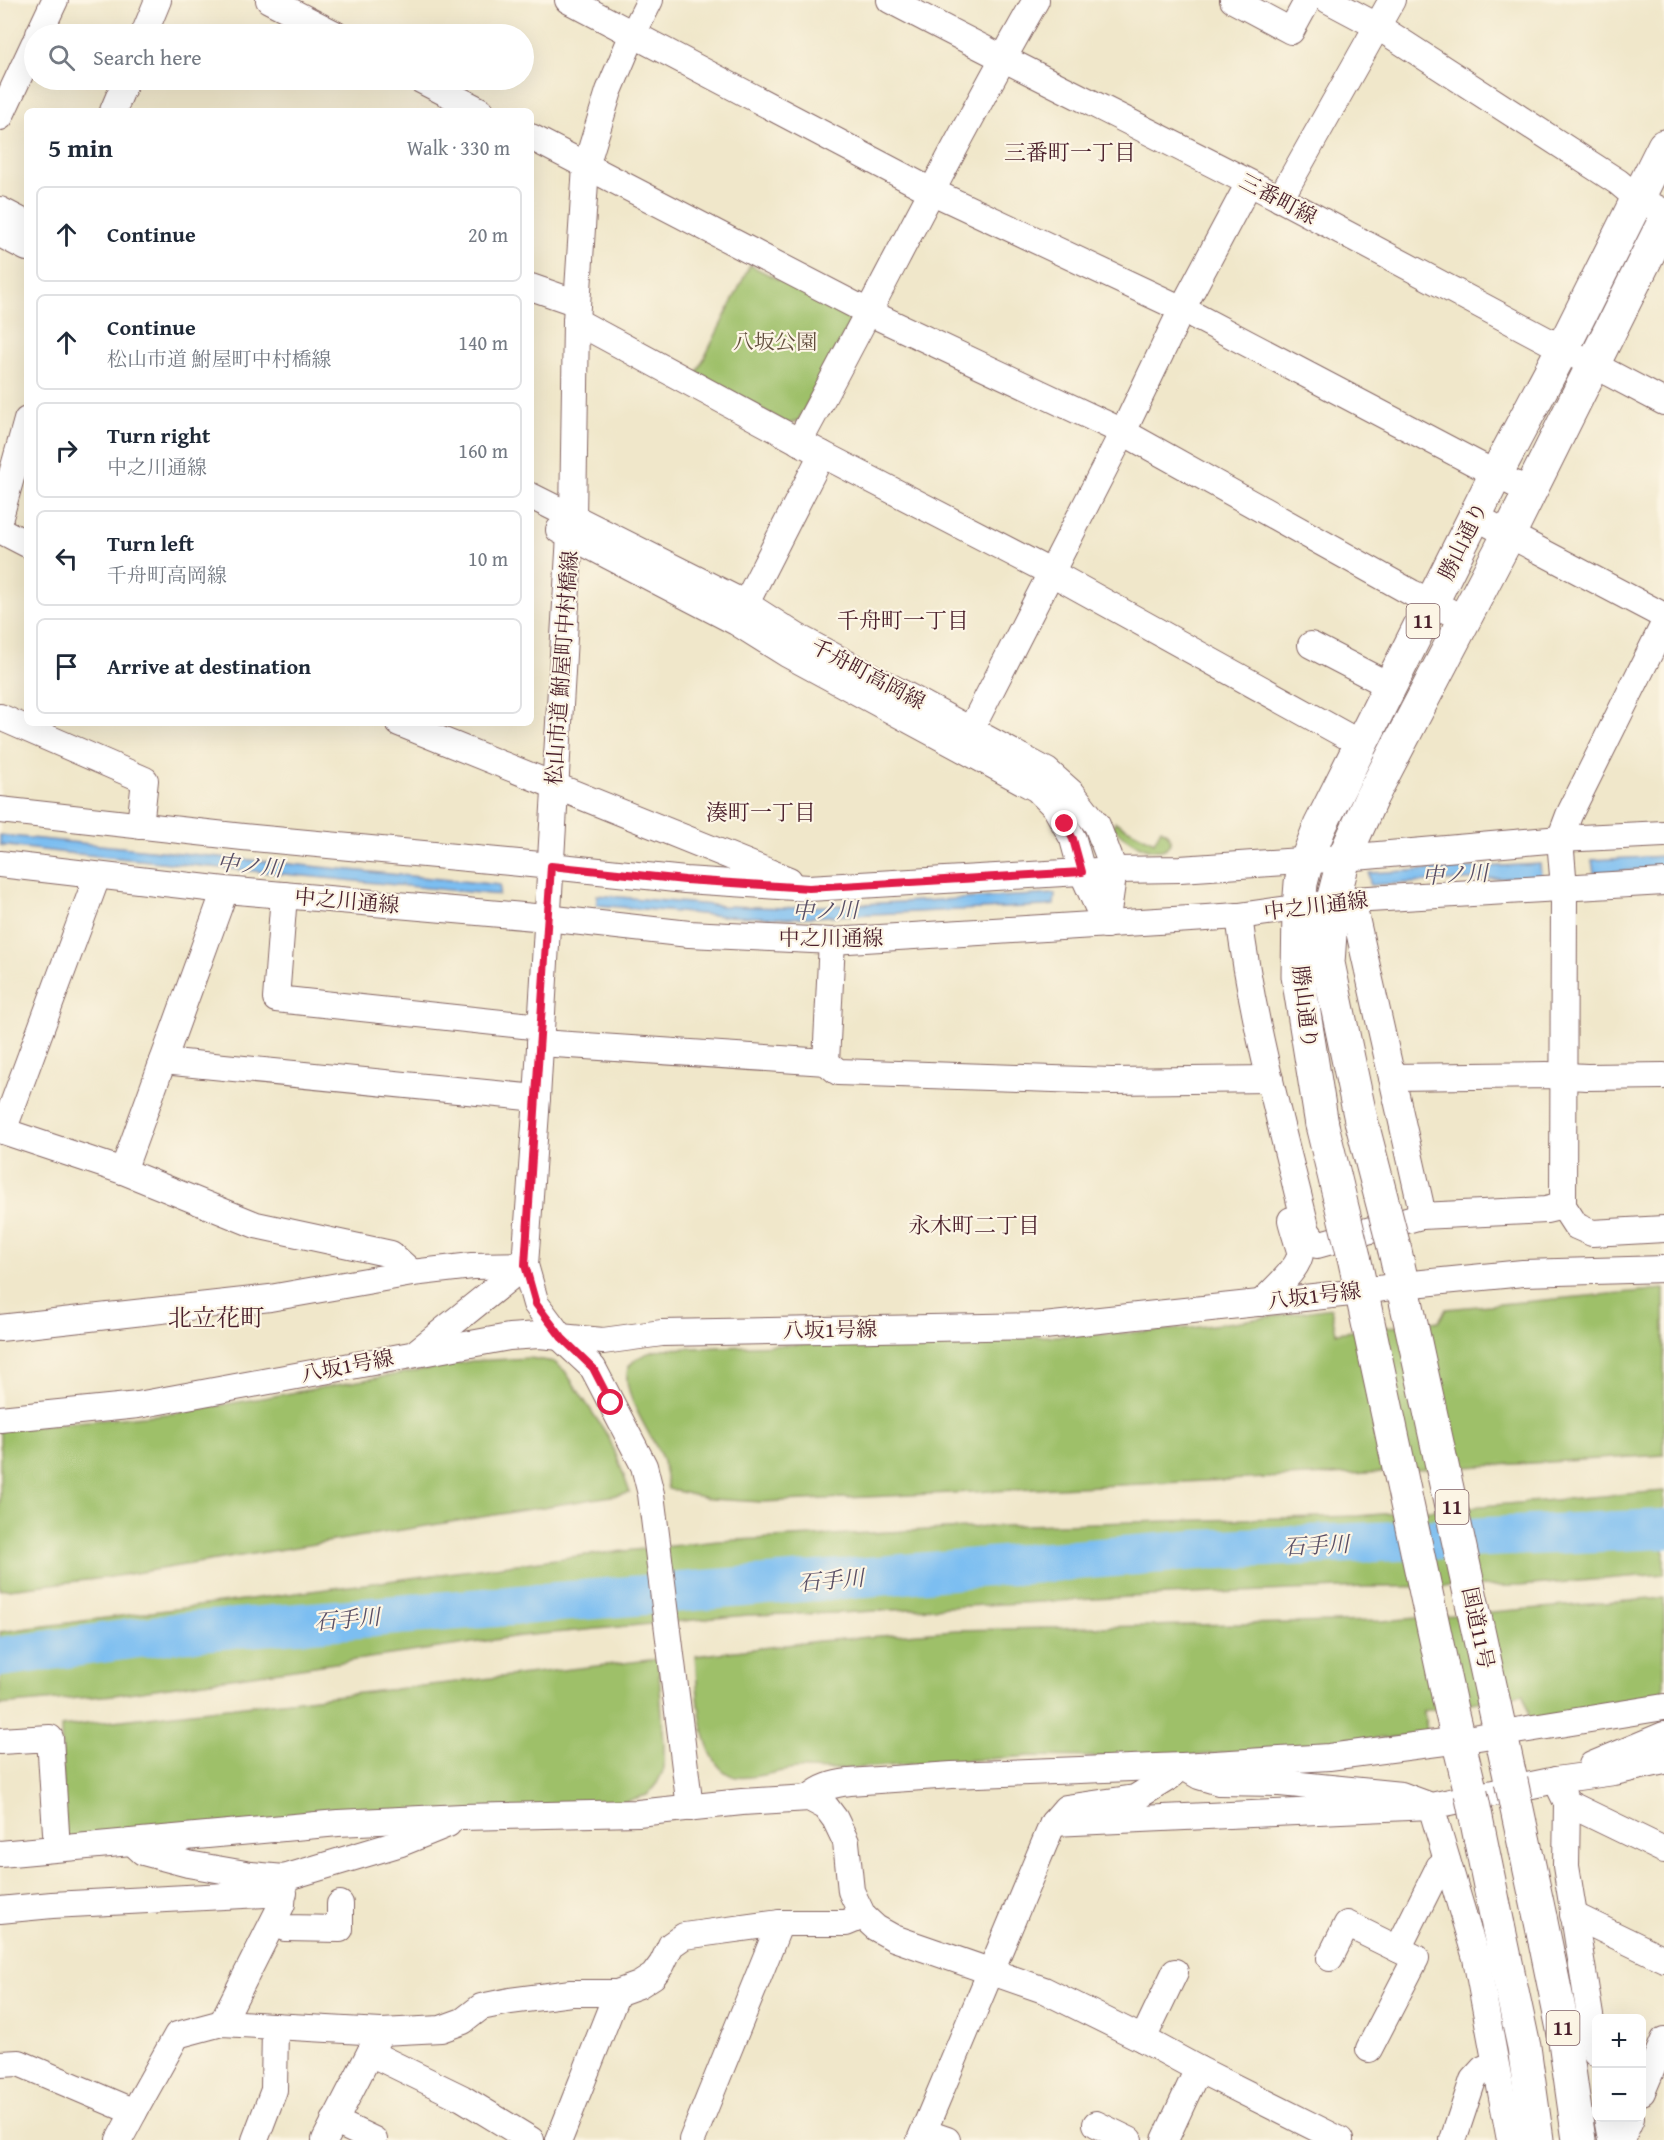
<!DOCTYPE html>
<html lang="en">
<head>
<meta charset="utf-8">
<style>
  :root { --surface:#fff; --page:#f6f6f7; --text:#1f2937; --muted:#747a83; --line:#e0e1e3 }
  body { margin:0; font-family:"Gentium Book Plus","Noto Serif JP",serif; background:var(--page); color:var(--text) }
  .controls { position:absolute; right:18px; bottom:18px; display:grid; overflow:hidden; border-radius:9px; box-shadow:0 6px 24px #0002 }
  .controls button { width:54px; height:54px; display:grid; place-items:center; padding:0; border:0; border-bottom:2px solid var(--line); background:var(--surface); color:var(--text); font:30px sans-serif }
  .stop { position:absolute; width:18px; height:18px; margin:-14px; border:4px solid #e11d48; border-radius:50%; background:#fff }
  .stop.end { background:#e11d48; border-color:#fff; box-shadow:0 2px 6px #0008 }
  .list { margin:0; padding:0; list-style:none }
  h2 { display:flex; justify-content:space-between; align-items:center; height:78px; margin:0; padding:0 24px; font-size:26px }
  h2 small { font-size:20px; font-weight:400; color:var(--muted) }
  .list li { display:grid; grid-template-columns:39px 1fr auto; gap:18px; align-items:center; box-sizing:border-box; height:96px; margin:0 12px 12px; padding:0 12px; border:2px solid var(--line); border-radius:9px }
  .list b { display:block; font-size:22px; white-space:nowrap }
  .list p { margin:0; font-size:20px; white-space:nowrap; color:var(--muted) }
  .list em { font-size:20px; font-style:normal; color:var(--muted) }
  .icon { flex:none; width:33px; height:33px; fill:none; stroke:currentColor; stroke-width:2; stroke-linecap:round; stroke-linejoin:round }
  .map { position:relative; flex:none; width:1664px; height:2140px; overflow:hidden }
  .search { position:absolute; background:var(--surface); box-shadow:0 6px 24px #0002; left:24px; top:24px; width:510px; height:66px; display:flex; align-items:center; gap:15px; box-sizing:border-box; padding:0 21px; border-radius:33px; color:var(--muted); font-size:22px }
  .panel { position:absolute; background:var(--surface); box-shadow:0 6px 24px #0002; left:24px; top:108px; width:510px; height:618px; border-radius:9px }
  .map>svg:first-child { display:block }
  .green { fill:#9ec069; stroke:#74704a; stroke-width:1.5 }
  .water { fill:#7cbef1; stroke:#636e8e; stroke-width:1.5 }
  .lines { fill:none; stroke-linecap:round; stroke-linejoin:round }
  .river { stroke:#7cbef1; stroke-width:40 }
  .minor-casing { stroke:#846563; stroke-width:28 }
  .highway-casing { stroke:#846563; stroke-width:35 }
  .minor { stroke:#fff; stroke-width:26 }
  .highway { stroke:#fff; stroke-width:33 }
  .highway-bridge-casing { stroke:#846563; stroke-width:35; stroke-linecap:butt }
  .highway-bridge { stroke:#fff; stroke-width:33 }
  .route { stroke:#e11d48; stroke-width:8 }
  .labels { text-anchor:middle; stroke-width:4.5; stroke-linejoin:round; paint-order:stroke }
  .shield { fill:#fcf5e5; stroke:#7f5f63; stroke-width:1.5 }
  .shield-label { font-size:20px; font-weight:bold; fill:#4a1f2b }
  .street-label { font-size:21px; fill:#4a1f2b; stroke:#fcf5e5 }
  .park-label { font-size:21px; fill:#634f3e; stroke:#fcf5e5 }
  .neighbourhood-label { font-size:22px; fill:#4a1f2b; stroke:#fcf5e5 }
  .water-label { font-size:22px; font-style:italic; fill:#594f66; stroke:#fcf5e5 }
  .quarter-label { font-size:24px; fill:#4a1f2b; stroke:#fcf5e5 }
</style>
</head>
<body>
<div class="map">
<svg width="1664" height="2140" viewBox="0 0 1664 2140">
  <rect width="100%" height="100%" fill="#fcf5e5"/>
  <filter id="ink" filterUnits="userSpaceOnUse"><feTurbulence type="fractalNoise" baseFrequency=".0167" numOctaves="2"/><feDisplacementMap in="SourceGraphic" scale="12" xChannelSelector="R" yChannelSelector="G"/><feConvolveMatrix kernelMatrix="1 2 1 2 8 2 1 2 1" color-interpolation-filters="sRGB"/></filter>
  <filter id="wash" filterUnits="userSpaceOnUse"><feTurbulence type="fractalNoise" baseFrequency=".008" numOctaves="4" result="noise"/><feDisplacementMap in="SourceGraphic" scale="24" xChannelSelector="R" yChannelSelector="G"/><feGaussianBlur stdDeviation="1.35" result="paint"/><feColorMatrix in="noise" values="0 0 0 0 0 0 0 0 0 0 0 0 0 0 0 0 0 1.4 0 .05"/><feComposite in="paint" operator="in"/></filter>
  <g filter="url(#wash)">
    <rect width="100%" height="100%" fill="#f0e7ca"/>
    <g class="green">
      <polygon points="750,265 847,315 850,323 798,421 788,424 697,373"/>
      <path d="M1115,822L1154,842L1161,829C1171,834 1175,845 1162,850C1144,852 1125,839 1113,827Z"/>
      <path d="M1664,1289V1455L1350,1474L762,1502L711,1499L668,1489C666,1478 665,1466 661,1456C652,1436 616,1386 630,1365C638,1355 651,1352 663,1349L1111,1334L1192,1328L1331,1308L1336,1333L1439,1321L1446,1309Z"/>
      <polygon points="530,1358 554,1362 565,1371 608,1436 619,1462 630,1493 104,1578 0,1590 0,1429 177,1413 472,1361"/>
      <polygon points="1664,1491 1664,1574 1520,1586 1365,1587 1167,1595 839,1613 748,1615 521,1636 114,1695 0,1705 0,1632 578,1556 718,1541 1024,1525 1358,1516"/>
      <path d="M1664,1598V1697L1530,1720L1524,1694L1423,1711L1428,1734L1170,1758L1031,1756L828,1770C818,1770 806,1768 796,1769C780,1770 750,1780 736,1777C697,1768 698,1687 695,1656L819,1641L956,1630L1382,1621Z"/>
      <polygon points="658,1659 664,1744 664,1769 657,1783 647,1795 623,1802 65,1840 61,1727"/>
    </g>
    <g class="water">
      <polygon points="0,835 500,885 499,895 67,853 0,845"/>
      <polygon points="1664,856 1664,868 1594,873 1592,860"/>
      <polygon points="1540,864 1541,876 1370,885 1369,873"/>
      <polygon points="1055,894 1054,905 1045,906 787,918 723,916 597,905 597,895 723,906 787,908"/>
    </g>
    <g class="lines">
      <polyline class="river" points="0,1657 175,1633 1198,1550 1664,1529"/>
    </g>
  </g>
  <g filter="url(#ink)">
    <g class="lines">
      <g class="minor-casing">
        <g id="minor">
          <polyline points="269,0 335,34"/>
          <polyline points="568,0 933,192 1182,309 1530,492"/>
          <polyline points="650,0 633,34 609,91 586,166 576,321 573,518 570,535 537,1098 525,1265 536,1304 562,1339 593,1368 644,1466 651,1494 690,1808"/>
          <path d="M890,0C1019,68 1150,131 1279,198C1407,265 1535,335 1664,402"/>
          <polyline points="1233,0 1291,31 1308,0"/>
          <polyline points="1328,0 1377,26 1618,182 1637,198 1664,212"/>
          <polyline points="39,34 55,0"/>
          <polyline points="144,34 158,0"/>
          <polyline points="421,80 481,111"/>
          <polyline points="113,111 126,80"/>
          <polyline points="0,117 34,44"/>
          <polyline points="531,137 870,313 1123,432 1412,593 1464,619"/>
          <polyline points="1280,199 1392,0"/>
          <polyline points="0,210 27,224"/>
          <polyline points="0,234 27,248"/>
          <polyline points="531,287 577,303"/>
          <polyline points="576,321 822,454 1050,572 1361,744"/>
          <path d="M799,442C879,295 953,145 1036,0"/>
          <polyline points="531,496 746,604 796,636 1047,771 1073,794 1097,825 1114,870 1106,925"/>
          <polyline points="0,517 27,420"/>
          <polyline points="1476,517 1664,616"/>
          <polyline points="0,530 27,544"/>
          <polyline points="559,530 736,622 787,654 1037,789 1055,807 1073,839 1082,872 1106,925"/>
          <polyline points="739,617 822,454"/>
          <polyline points="1311,645 1390,686"/>
          <polyline points="0,717 145,780 140,826"/>
          <polyline points="399,723 789,880"/>
          <polyline points="964,743 1123,432 1182,309 1249,183"/>
          <polyline points="0,810 243,837 551,866 685,880 809,888 1114,870 1180,869 1344,858 1560,839 1664,834"/>
          <polyline points="0,864 225,890 546,918 689,934 832,941 1239,916 1352,900 1664,882"/>
          <polyline points="284,895 276,999 541,1027"/>
          <path d="M1239,916C1252,1022 1282,1127 1307,1231L1317,1245L1421,1216L1420,1202L1352,900"/>
          <polyline points="832,941 826,1062 838,1072 1112,1081 1270,1079"/>
          <polyline points="540,1043 826,1062"/>
          <polyline points="163,1061 537,1098"/>
          <polyline points="1392,1077 1546,1075 1587,1077 1664,1076"/>
          <polyline points="0,1130 123,1171 256,1225 391,1254 412,1273"/>
          <polyline points="3,1131 97,877"/>
          <polyline points="123,1171 225,890"/>
          <polyline points="1563,1206 1576,1226 1592,1233 1664,1229"/>
          <polyline points="1421,1216 1546,1210 1563,1206 1564,888 1560,839 1569,815 1664,624"/>
          <path d="M1261,1303C1272,1291 1300,1268 1300,1253C1300,1249 1292,1226 1291,1220"/>
          <polyline points="0,1328 270,1298 412,1273 472,1266 525,1265"/>
          <polyline points="418,1351 525,1265"/>
          <polyline points="0,1419 138,1405 509,1337 539,1335 603,1341 662,1333 1044,1326 1360,1292 1403,1285 1523,1273 1664,1269"/>
          <polyline points="0,1741 50,1738 57,1848"/>
          <polyline points="1592,1765 1664,1735"/>
          <polyline points="1556,1780 1567,1803 1566,1866 1596,2053"/>
          <path d="M809,1798C821,1787 833,1784 849,1782L952,1775L1182,1766L1329,1757L1460,1740L1664,1707"/>
          <polyline points="1567,1803 1664,1850"/>
          <polyline points="1431,1806 1401,1795 1280,1783 1219,1782 1199,1776 1182,1766 1171,1776 1135,1798 1066,1808 1053,1823 1431,1806 1556,1780 1614,1772 1664,1761"/>
          <polyline points="1431,1806 1476,1958 1510,2140"/>
          <polyline points="132,1842 143,1852 188,1864 251,1875 284,1878"/>
          <polyline points="0,1854 338,1823 462,1817 638,1813 742,1802 809,1798 826,1807 835,1819 846,1842 851,1891 863,1916 876,1928 894,1938 1044,1990 1143,2039 1198,2069 1340,2140"/>
          <polyline points="0,1910 52,1905 284,1893"/>
          <polyline points="1573,1915 1664,1959"/>
          <polyline points="273,1923 285,1928 340,1929 340,1904"/>
          <polyline points="1398,1949 1439,1867 1447,1861"/>
          <polyline points="1330,1958 1347,1924 1416,1958 1369,2049"/>
          <polyline points="222,2023 282,1904 284,1878 401,1843 448,1824"/>
          <polyline points="1143,2039 1175,1972"/>
          <polyline points="370,2053 462,2098 531,2140"/>
          <polyline points="0,2064 19,2063 134,2112 177,2035 222,2023 381,2032 441,2029 463,2021 481,2007 510,2001 571,1993 617,1993 639,1985 653,1976 662,1964 671,1945 684,1936 780,1923 846,1923 863,1916"/>
          <polyline points="1642,2092 1664,2040"/>
          <polyline points="1607,2118 1611,2140"/>
          <polyline points="334,2121 374,2140"/>
          <polyline points="1096,2124 1129,2140"/>
          <polyline points="924,2132 947,2140"/>
          <polyline points="119,2140 134,2112"/>
          <polyline points="255,2140 274,2090 275,2026"/>
          <polyline points="325,2140 378,2037"/>
          <polyline points="559,2140 617,1993"/>
          <polyline points="692,2140 780,1923"/>
          <polyline points="920,2140 1053,1823"/>
          <polyline points="1165,2140 1198,2069"/>
          <polyline points="1453,2140 1473,2080 1483,2069 1495,2064"/>
          <polyline points="1621,2140 1631,2118"/>
        </g>
      </g>
      <g class="highway-casing">
        <g id="highway">
          <polyline points="1361,1120 1328,963 1332,904 1344,858 1371,798 1509,534 1664,222"/>
          <polyline points="1322,1125 1298,976 1299,909 1301,883 1307,860 1320,826 1496,474 1562,350 1664,146"/>
          <polyline points="1395,1251 1511,1781"/>
          <polyline points="1354,1257 1452,1714 1471,1793"/>
          <polyline points="1540,1917 1564,2034 1579,2140"/>
          <polyline points="1498,1925 1524,2047 1537,2140"/>
        </g>
      </g>
      <use href="#minor" class="minor"/>
      <use href="#highway" class="highway"/>
      <g class="highway-bridge-casing">
        <g id="highway-bridge">
          <polyline points="1361,1120 1395,1251"/>
          <polyline points="1322,1125 1354,1257"/>
          <polyline points="1511,1781 1540,1917"/>
          <polyline points="1471,1793 1498,1925"/>
        </g>
      </g>
      <use href="#highway-bridge" class="highway-bridge"/>
    </g>
  </g>
  <g class="lines" filter="url(#ink)">
    <polyline class="route" points="611,1403 593,1368 562,1338 536,1304 525,1265 551,866 685,880 809,888 1082,872 1073,839 1065,824"/>
  </g>
  <g class="labels">
    <g class="shield">
      <rect x="1406.5" y="604" width="33" height="34" rx="4.5"/>
      <rect x="1435.5" y="1490" width="33" height="34" rx="4.5"/>
      <rect x="1546.5" y="2011" width="33" height="34" rx="4.5"/>
    </g>
    <g class="shield-label">
      <text x="1423" y="628">11</text>
      <text x="1452" y="1514">11</text>
      <text x="1563" y="2035">11</text>
    </g>
    <g class="street-label">
      <text transform="translate(1278 199) rotate(28)" y="7">三番町線</text>
      <text transform="translate(1463 541) rotate(-64)" y="7">勝山通り</text>
      <text transform="translate(562 668) rotate(-86)" y="7">松山市道 鮒屋町中村橋線</text>
      <text transform="translate(868 674) rotate(28)" y="7">千舟町高岡線</text>
      <text transform="translate(347 901) rotate(5)" y="7">中之川通線</text>
      <text transform="translate(1316 906) rotate(-7)" y="7">中之川通線</text>
      <text x="831" y="945">中之川通線</text>
      <text transform="translate(1305 1007) rotate(83)" y="7">勝山通り</text>
      <text transform="translate(1314 1296) rotate(-7)" y="7">八坂1号線</text>
      <text transform="translate(830 1330) rotate(-1)" y="7">八坂1号線</text>
      <text transform="translate(347 1366) rotate(-11)" y="7">八坂1号線</text>
      <text transform="translate(1478 1628) rotate(78)" y="7">国道11号</text>
    </g>
    <g class="park-label">
      <text x="775" y="349">八坂公園</text>
    </g>
    <g class="neighbourhood-label">
      <text x="1070" y="160">三番町一丁目</text>
      <text x="903" y="628">千舟町一丁目</text>
      <text x="761" y="820">湊町一丁目</text>
      <text x="974" y="1233">永木町二丁目</text>
    </g>
    <g class="water-label">
      <text transform="translate(250 865) rotate(6)" y="8">中ノ川</text>
      <text transform="translate(1455 874) rotate(-3)" y="8">中ノ川</text>
      <text transform="translate(825 910) rotate(-1)" y="8">中ノ川</text>
      <text transform="translate(1316 1545) rotate(-3)" y="8">石手川</text>
      <text transform="translate(831 1580) rotate(-5)" y="8">石手川</text>
      <text transform="translate(347 1619) rotate(-5)" y="8">石手川</text>
    </g>
    <g class="quarter-label">
      <text x="216" y="1326">北立花町</text>
    </g>
  </g>
</svg>
<div class="controls">
<button>+</button>
<button>−</button>
</div>
<div class="stop" style="left:611px;top:1403px"></div>
<div class="stop end" style="left:1065px;top:824px"></div>
<div class="search"><svg class="icon" aria-label="search" viewBox="0 0 24 24"><circle cx="10" cy="10" r="6"/><path d="M15 15l6 6"/></svg>Search here</div>
<section class="panel">
<h2>5 min<small>Walk · 330 m</small></h2>
<ul class="list">
<li><svg class="icon" aria-label="ahead" viewBox="0 0 24 24"><path d="M12 20V5M6 11l6-6 6 6"/></svg><div><b>Continue</b></div><em>20 m</em></li>
<li><svg class="icon" aria-label="ahead" viewBox="0 0 24 24"><path d="M12 20V5M6 11l6-6 6 6"/></svg><div><b>Continue</b><p>松山市道 鮒屋町中村橋線</p></div><em>140 m</em></li>
<li><svg class="icon" aria-label="right" viewBox="0 0 24 24"><path d="M7 20v-9h11M14 6l5 5-5 5"/></svg><div><b>Turn right</b><p>中之川通線</p></div><em>160 m</em></li>
<li><svg class="icon" aria-label="left" viewBox="0 0 24 24"><path d="M17 20v-9H6M10 6l-5 5 5 5"/></svg><div><b>Turn left</b><p>千舟町高岡線</p></div><em>10 m</em></li>
<li><svg class="icon" aria-label="arrive" viewBox="0 0 24 24"><path d="M6 21V4h12l-3 4 3 4H6"/></svg><div><b>Arrive at destination</b></div></li>
</ul>
</section>
</div>
</body>
</html>
